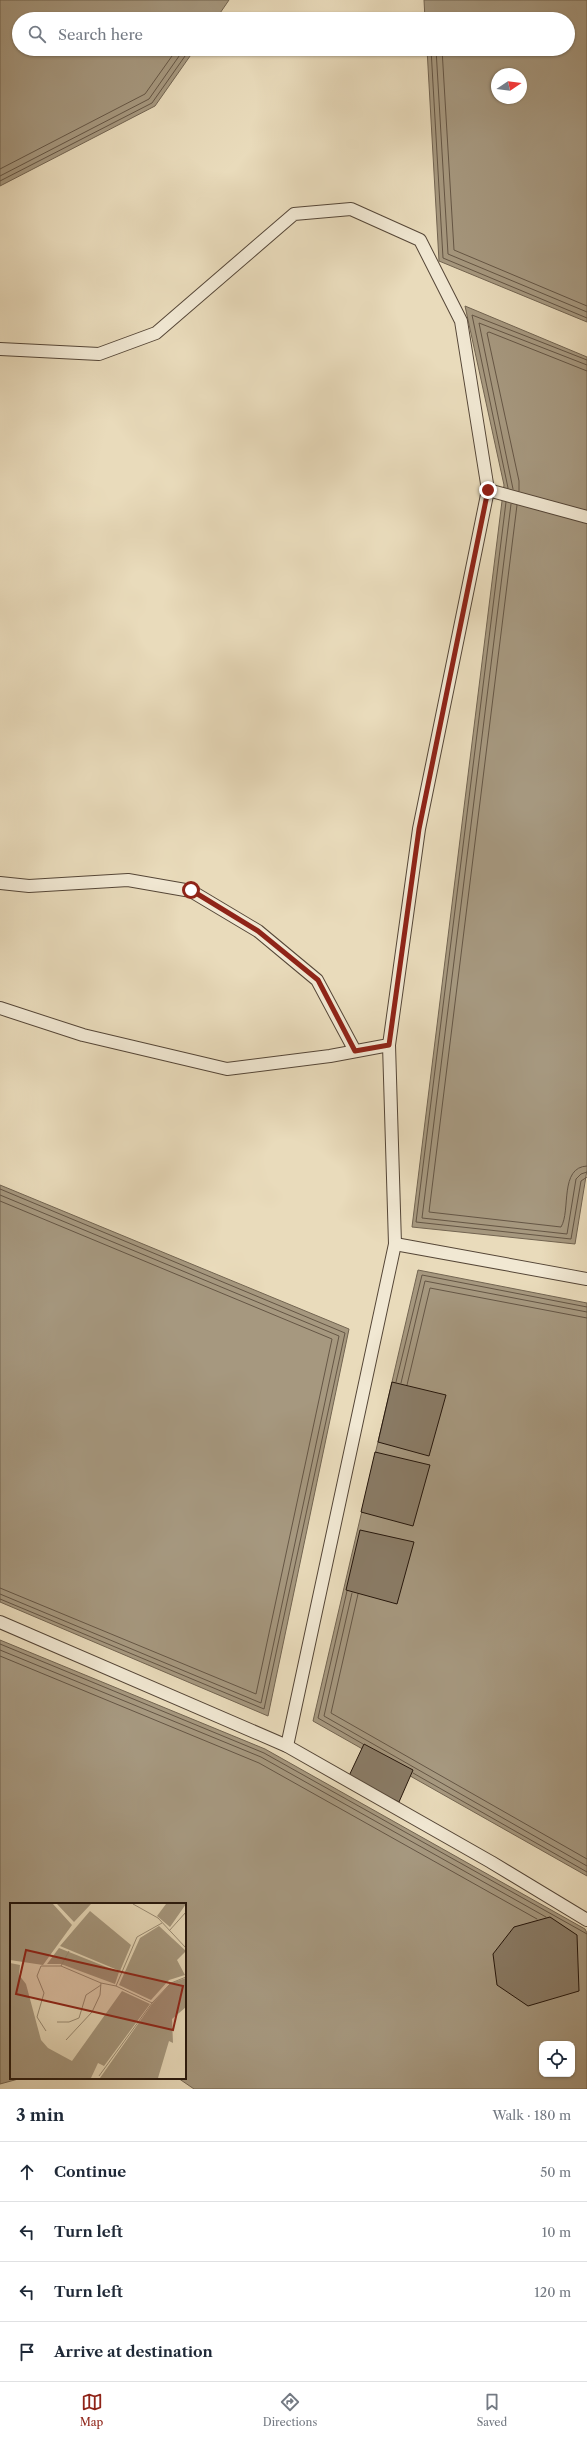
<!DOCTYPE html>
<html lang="en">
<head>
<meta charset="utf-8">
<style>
  :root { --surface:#fff; --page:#f2f2f3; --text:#1f2937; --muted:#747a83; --line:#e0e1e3; --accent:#8f2418 }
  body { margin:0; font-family:"Libre Caslon Text",serif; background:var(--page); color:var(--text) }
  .controls { position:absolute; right:12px; bottom:12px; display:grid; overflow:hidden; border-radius:8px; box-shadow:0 1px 3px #0004 }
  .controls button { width:36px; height:36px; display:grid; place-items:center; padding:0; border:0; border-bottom:1px solid var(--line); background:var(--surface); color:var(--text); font:20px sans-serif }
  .compass { position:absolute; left:491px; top:68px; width:36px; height:36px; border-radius:50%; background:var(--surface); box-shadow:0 1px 3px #0004; rotate:77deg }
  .stop { position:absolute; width:12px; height:12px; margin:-9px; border:3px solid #8f2418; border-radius:50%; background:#fff }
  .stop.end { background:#8f2418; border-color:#fff; box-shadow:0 1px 4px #0008 }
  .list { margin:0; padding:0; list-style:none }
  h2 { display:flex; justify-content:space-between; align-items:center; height:52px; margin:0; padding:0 16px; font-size:17px }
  h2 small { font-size:13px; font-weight:400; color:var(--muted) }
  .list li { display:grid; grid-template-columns:26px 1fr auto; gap:12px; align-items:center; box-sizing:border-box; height:60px; padding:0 16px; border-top:1px solid var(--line) }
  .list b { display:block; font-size:15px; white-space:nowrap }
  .list em { font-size:13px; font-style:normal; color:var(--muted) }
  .icon { flex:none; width:22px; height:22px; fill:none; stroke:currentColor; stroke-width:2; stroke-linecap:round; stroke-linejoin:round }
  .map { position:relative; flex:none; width:587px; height:2089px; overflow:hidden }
  .search { position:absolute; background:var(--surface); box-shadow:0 1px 3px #0004; left:12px; right:12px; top:12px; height:44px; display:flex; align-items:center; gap:10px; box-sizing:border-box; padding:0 14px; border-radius:22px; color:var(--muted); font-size:15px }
  .sheet { height:292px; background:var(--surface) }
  nav { display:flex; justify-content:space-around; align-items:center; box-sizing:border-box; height:56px; border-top:1px solid var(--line); background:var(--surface); font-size:11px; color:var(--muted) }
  nav a { display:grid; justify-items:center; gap:2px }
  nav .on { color:var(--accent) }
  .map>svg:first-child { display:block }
  .water { fill:#a6987f; stroke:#726451; fill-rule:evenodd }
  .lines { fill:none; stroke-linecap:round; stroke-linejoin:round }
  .shore { stroke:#655645; stroke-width:1 }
  .building { fill:#8a7c67; stroke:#24150b }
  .lane-casing { stroke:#554637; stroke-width:14 }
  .lane { stroke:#f1e8d3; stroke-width:12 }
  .route { stroke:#8f2418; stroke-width:5 }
  .inset-road { fill:none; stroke:#9a8c75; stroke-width:1 }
  .view { fill:#8f2418; fill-opacity:0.15; stroke:#8f2418; stroke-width:2 }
  .inset-edge { fill:none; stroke:#24150b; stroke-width:2 }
</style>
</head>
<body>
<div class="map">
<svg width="587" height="2089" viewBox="0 0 587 2089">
  <rect width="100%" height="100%" fill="#e9dbbb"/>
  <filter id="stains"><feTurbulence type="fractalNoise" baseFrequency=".005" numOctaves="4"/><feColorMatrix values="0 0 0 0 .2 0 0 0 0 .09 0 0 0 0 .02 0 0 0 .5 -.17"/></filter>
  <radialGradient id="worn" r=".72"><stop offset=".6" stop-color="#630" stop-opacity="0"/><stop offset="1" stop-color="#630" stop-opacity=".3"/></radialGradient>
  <g class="water">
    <polygon points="0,0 229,0 216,19 19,19 19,49 195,49 155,106 0,186"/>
    <path d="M424,0H587V322L439,261L427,49H568V19H425ZM497,74H521V98H497Z"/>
    <polygon points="465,306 587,357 587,1170 575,1244 412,1227 504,485"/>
    <polygon points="0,1185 349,1329 268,1716 0,1602"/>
    <polygon points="418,1270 587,1303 587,1876 313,1721"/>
    <path d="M0,1640L265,1749L585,1929L587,1933V2089H194L178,2078H185V1904H11V2078H22L0,2084ZM542,2044H572V2074H542Z"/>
  </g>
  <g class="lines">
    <g class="shore">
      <polyline points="431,49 443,258 587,318"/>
      <polyline points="436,49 448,254 587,312"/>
      <polyline points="442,49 454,250 587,306"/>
      <polyline points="0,169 145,94 177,49"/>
      <polyline points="0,176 149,99 184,49"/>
      <polyline points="0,181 152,103 190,49"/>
      <polyline points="508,488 472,315 587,360"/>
      <polyline points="513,489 479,323 587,365"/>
      <polyline points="519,491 519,481 487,333 489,332 587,371"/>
      <polyline points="506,502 416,1222 571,1239 581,1181 587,1177"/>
      <polyline points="511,504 422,1218 567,1234 576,1179 581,1174 587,1172"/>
      <path d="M517,505L429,1212L561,1227C571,1211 559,1167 587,1166"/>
      <polyline points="0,1189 345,1333 264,1709 0,1599"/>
      <polyline points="0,1195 339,1336 261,1703 0,1594"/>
      <polyline points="0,1201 332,1339 256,1694 0,1588"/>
      <polyline points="396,1382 422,1275 587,1307"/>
      <polyline points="401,1383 425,1281 587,1312"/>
      <polyline points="407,1385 430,1288 587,1318"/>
      <polyline points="347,1591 318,1718 363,1744"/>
      <polyline points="352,1593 324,1716 587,1866"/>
      <polyline points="358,1594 331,1713 587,1859"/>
      <polyline points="0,1644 264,1753 587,1934"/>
      <polyline points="0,1650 261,1757 546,1917"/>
      <polyline points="0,1656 259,1763 537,1919"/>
      <polyline points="413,1773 587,1872"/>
    </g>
  </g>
  <g class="building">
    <polygon points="392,1382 446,1395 429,1456 378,1442"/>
    <polygon points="375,1452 430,1465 413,1526 361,1512"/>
    <polygon points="360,1530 414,1542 397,1604 346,1590"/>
    <polygon points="364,1744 413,1770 399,1802 348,1778"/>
    <polygon points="550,1917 577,1935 579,1991 528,2006 497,1985 493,1954 514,1927"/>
  </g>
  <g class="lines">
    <g class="lane-casing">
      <g id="lane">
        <polyline points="0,349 99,354 156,333 294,214 351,209 420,240 461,321 488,490 419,829 389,1045 395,1244 287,1746"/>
        <polyline points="488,490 587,517"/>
        <polyline points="0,883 29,886 128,880 191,891 258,931 317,980 355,1051"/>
        <polyline points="0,1008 83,1035 227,1069 330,1056 389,1045"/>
        <polyline points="395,1244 587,1279"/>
        <polyline points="0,1622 287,1746 491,1862 587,1920"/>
      </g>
    </g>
    <use href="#lane" class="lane"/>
  </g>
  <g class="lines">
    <polyline class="route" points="191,890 258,931 318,980 355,1051 389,1045 419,829 488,490"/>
  </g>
  <g transform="translate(10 1903)">
    <rect width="176" height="176" fill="#e9dbbb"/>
    <path d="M0,1H43L62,22L33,62L0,57ZM47,1H81L64,19ZM156,1H176L160,24L147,13ZM80,8L121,42L110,68L50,43ZM149,23L176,48L167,57L175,72L159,77L141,97L109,82L130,35ZM49,45L109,69L105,81L51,61H37ZM0,60L10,62L9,72L16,81L31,137L38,145L62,158L112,88L140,101L94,163L88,160L81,175H0ZM176,75V104L162,116L163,140L159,138L148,175H90L142,101L161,80Z" fill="#a6987f"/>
    <path class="inset-road" d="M123,1L148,15L176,45M159,28L176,9M51,63L59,48M106,83L127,34L152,20M47,119H59L69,115L76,92L91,82M36,128L27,114L34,90L27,73L31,63H51L91,80L106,83L142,100M56,137L82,109L90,92L91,80M89,173L142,100L161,80L176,74"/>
    <path class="view" d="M16,47L173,83L163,127L6,91Z"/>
    <rect width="176" height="176" class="inset-edge"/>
  </g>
  <rect width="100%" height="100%" filter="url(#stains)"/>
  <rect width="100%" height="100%" fill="url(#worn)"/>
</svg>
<div class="controls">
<button><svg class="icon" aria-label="locate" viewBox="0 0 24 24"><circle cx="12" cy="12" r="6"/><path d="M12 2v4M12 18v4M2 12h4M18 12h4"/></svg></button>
</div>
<svg class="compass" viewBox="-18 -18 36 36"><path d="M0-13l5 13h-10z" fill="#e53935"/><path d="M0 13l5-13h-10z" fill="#747a83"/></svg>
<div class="stop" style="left:191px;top:890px"></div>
<div class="stop end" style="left:488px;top:490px"></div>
<div class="search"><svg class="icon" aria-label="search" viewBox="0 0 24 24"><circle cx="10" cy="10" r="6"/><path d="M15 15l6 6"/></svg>Search here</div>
</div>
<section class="sheet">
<h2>3 min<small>Walk · 180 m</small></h2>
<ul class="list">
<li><svg class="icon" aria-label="ahead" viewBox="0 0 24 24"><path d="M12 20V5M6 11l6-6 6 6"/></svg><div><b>Continue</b></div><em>50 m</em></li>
<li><svg class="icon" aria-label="left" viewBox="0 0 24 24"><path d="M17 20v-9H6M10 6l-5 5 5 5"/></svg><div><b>Turn left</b></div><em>10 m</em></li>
<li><svg class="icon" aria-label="left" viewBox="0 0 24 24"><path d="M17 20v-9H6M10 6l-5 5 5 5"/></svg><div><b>Turn left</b></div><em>120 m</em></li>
<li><svg class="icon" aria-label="arrive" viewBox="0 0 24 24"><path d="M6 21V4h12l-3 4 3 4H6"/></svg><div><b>Arrive at destination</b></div></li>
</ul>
</section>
<nav>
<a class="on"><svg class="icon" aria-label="map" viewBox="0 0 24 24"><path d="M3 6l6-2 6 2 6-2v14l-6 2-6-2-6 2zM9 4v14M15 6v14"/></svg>Map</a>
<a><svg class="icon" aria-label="directions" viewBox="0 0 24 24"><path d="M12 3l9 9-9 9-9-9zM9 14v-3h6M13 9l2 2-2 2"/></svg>Directions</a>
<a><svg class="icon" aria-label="saved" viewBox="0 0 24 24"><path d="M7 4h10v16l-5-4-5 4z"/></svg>Saved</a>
</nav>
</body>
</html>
